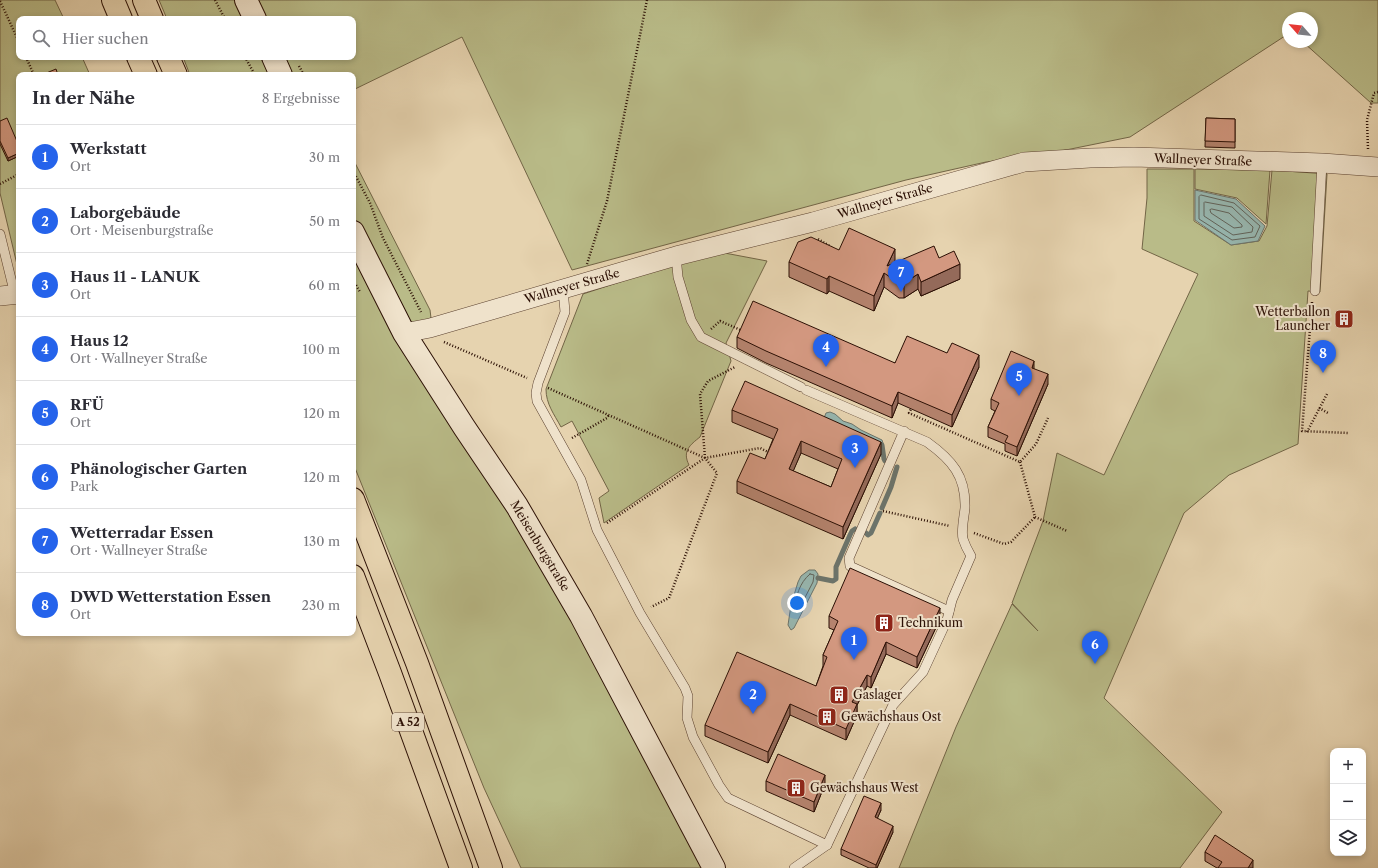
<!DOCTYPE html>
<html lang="de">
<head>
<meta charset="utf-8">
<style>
  :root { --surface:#fff; --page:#f7f7f7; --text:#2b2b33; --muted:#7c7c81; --line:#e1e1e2; --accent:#2563eb }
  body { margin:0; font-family:"Libre Caslon Text",serif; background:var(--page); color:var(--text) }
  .controls { position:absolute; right:12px; bottom:12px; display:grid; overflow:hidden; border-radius:8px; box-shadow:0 2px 6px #0003 }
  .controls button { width:36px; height:36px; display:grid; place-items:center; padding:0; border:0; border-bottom:1px solid var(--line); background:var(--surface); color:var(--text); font:20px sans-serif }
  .compass { position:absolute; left:1282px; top:12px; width:36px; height:36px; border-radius:50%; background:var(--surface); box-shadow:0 2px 6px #0003; rotate:297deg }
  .you { position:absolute; left:797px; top:603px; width:14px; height:14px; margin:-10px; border:3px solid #fff; border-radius:50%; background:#1a73e8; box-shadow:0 0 0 6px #1a73e833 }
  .badge { display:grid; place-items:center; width:26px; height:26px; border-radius:50%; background:var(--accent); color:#fff; font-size:13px; font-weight:700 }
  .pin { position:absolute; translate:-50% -33px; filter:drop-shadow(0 1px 2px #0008) }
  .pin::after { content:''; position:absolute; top:21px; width:14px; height:12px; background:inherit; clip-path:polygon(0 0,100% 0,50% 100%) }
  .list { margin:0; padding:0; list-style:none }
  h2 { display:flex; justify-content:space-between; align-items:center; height:52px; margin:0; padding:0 16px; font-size:17px }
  h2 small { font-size:13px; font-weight:400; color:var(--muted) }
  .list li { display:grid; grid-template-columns:26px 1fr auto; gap:12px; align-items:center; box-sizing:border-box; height:64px; padding:0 16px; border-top:1px solid var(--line) }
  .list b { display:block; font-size:15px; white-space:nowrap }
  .list p { margin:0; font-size:13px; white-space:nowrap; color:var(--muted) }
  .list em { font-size:13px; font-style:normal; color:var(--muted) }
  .icon { flex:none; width:22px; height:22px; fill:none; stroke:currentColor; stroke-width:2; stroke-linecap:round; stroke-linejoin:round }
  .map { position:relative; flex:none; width:1378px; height:868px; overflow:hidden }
  .search { position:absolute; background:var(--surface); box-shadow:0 2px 6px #0003; left:16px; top:16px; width:340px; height:44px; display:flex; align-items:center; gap:10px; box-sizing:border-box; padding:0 14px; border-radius:8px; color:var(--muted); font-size:15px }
  .panel { position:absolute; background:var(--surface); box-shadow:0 2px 6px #0003; left:16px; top:72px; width:340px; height:564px; border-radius:8px }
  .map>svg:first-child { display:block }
  .green { fill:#b9bb88; stroke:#726546 }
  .water { fill:#97b7b0; stroke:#6c746b }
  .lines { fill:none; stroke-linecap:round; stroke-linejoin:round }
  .shore { stroke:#61635a; stroke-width:1 }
  .stream { stroke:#6c746b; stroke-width:5 }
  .lane-casing { stroke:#5a402f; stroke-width:10 }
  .street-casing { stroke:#5a402f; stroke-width:20 }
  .secondary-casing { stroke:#2b0f04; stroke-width:24 }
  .highway-casing { stroke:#2b0f04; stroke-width:24 }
  .path { stroke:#2b0f04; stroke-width:2.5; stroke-dasharray:1 2; stroke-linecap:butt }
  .lane { stroke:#efe2cb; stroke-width:9 }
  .street { stroke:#efe2cb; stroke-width:19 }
  .secondary { stroke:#efe2cb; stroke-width:22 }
  .highway { stroke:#e6d3af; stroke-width:22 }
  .wall { fill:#b5836e; stroke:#2b0f04; fill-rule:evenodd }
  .shaded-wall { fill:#946a5a; stroke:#2b0f04 }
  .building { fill:#d39880; stroke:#2b0f04; fill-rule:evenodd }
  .labels { text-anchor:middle; stroke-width:4; stroke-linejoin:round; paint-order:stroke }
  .shield { fill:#efe2cb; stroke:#664e40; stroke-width:1 }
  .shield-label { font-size:11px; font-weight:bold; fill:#2b0f04 }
  .street-label { font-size:12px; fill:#2b0f04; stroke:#efe2cb }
  .poi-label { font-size:12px; fill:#2b0f04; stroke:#efe2cb; text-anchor:start }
</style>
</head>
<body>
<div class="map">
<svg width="1378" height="868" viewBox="0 0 1378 868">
  <rect width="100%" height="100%" fill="#e6d3af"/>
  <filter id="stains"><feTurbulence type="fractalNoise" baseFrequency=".005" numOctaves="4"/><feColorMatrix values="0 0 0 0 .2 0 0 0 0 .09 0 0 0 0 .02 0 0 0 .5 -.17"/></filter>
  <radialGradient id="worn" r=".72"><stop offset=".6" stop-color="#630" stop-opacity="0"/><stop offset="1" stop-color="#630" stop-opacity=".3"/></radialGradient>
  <g class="green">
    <polygon points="0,0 55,0 64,19 19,19 19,57 82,57 90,75 19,75 19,273 0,193"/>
    <polygon points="159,0 1378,0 1378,103 1371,103 1303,42 1312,42 1312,18 1288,18 1288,34 1130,137 1046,154 986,162 906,180 572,270 462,37 353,90 353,75 190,75 183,57 353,57 353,19 167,19"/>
    <polygon points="353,159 430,310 431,318 402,332 514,507 712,868 521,868 484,788 353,463"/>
    <polygon points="1147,169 1194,169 1194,221 1231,245 1259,241 1267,226 1272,170 1327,174 1320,292 1308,291 1298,444 1229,475 1184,513 1104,698 1222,812 1180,868 899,868 956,727 1012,604 1038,631 1012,603 1043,521 1057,453 1104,475 1198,274 1142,249 1147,198"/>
    <polygon points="1195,169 1270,170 1266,224 1237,198 1195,189"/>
    <path d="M714,251L767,261L726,343L731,361L700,437C690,445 682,451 689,465L604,523L599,498L609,491L572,421L561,427C554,414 546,404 546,389L583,294Z"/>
  </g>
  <g class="water">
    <polygon points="1195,190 1236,199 1265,226 1258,241 1231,245 1195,220"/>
    <polygon points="830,412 835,414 843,421 852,424 861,430 882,440 883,443 882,445 877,446 824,418 826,413"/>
    <polygon points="809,570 815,570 818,574 817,583 794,628 791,630 788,625 791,605 798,582 801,576"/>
  </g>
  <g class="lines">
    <g class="shore">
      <polygon points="1201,195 1234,203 1260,226 1255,237 1232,240 1199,219 1199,197"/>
      <polygon points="1205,202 1232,207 1253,227 1252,232 1233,235 1204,216 1204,203"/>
      <polygon points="1212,209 1229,213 1242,225 1242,227 1234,228 1211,213 1210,210"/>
      <path d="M810,574L814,575L813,582L798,611L795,612L794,610C796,597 799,583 810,574Z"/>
    </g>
    <g class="stream">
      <polyline points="882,445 884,459 885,461"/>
      <polyline points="882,508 891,487 897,467"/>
      <polyline points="866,533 868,535 871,533 880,513"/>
      <polyline points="818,578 833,581 836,579 836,567 850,535 852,531 855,529"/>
    </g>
    <g class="lane-casing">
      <g id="lane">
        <polyline points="0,234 15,295"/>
        <polyline points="676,256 678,277 691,320 701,337 801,387"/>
        <path d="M563,289L565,312L538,383L536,393L537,401L581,480L597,530L640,613L685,688L688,696L687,718L693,737L719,785L728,798L827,845L893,705L923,672L947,620L952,600L971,556C968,551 965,545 963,539C961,530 964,518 965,508C966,476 952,460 927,442L806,390"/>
        <polyline points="1315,291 1322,163"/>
        <polyline points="904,431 849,558 850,566 949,611"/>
        <polyline points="794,868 827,845"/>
      </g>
    </g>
    <g class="street-casing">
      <g id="street">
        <polyline points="0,296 19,294"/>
        <polyline points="404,333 430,328 676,256 813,222 1024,162 1090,158 1134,157 1322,163 1378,167"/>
      </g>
    </g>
    <g class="secondary-casing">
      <g id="secondary">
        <polyline points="246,0 255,19"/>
        <polyline points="273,57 281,75"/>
        <polyline points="353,232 404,333 464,427 517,506 581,616 714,868"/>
      </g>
    </g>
    <g class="highway-casing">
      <g id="highway">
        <polyline points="113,0 121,19"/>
        <polyline points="144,0 152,19"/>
        <polyline points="138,57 146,75"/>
        <polyline points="168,57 176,75"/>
        <polyline points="353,499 417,663 491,868"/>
        <polyline points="353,576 390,673 461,868"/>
      </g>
    </g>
    <g class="path">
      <polyline points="215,0 225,19"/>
      <polyline points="0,1 19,42"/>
      <polyline points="26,57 34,75"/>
      <polyline points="245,57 255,75"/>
      <polyline points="299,66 304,75"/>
      <polyline points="1368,149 1367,120 1374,93 1378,92"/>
      <polyline points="353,171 370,203 383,238 421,312"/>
      <polyline points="0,184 19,174"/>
      <polyline points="818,239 833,248"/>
      <polyline points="587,264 607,201 647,0"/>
      <polyline points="353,280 360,292"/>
      <polyline points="1312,302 1302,431 1348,433"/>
      <polyline points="711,329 720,321 743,331"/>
      <polyline points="444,342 527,378"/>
      <polyline points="548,388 705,458 717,473 669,598 651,607"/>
      <polyline points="912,407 909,413 1020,462 1036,444 1048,418"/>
      <polyline points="1319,408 1328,413"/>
      <polyline points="1307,432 1327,394"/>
      <polyline points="572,438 607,418 609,415"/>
      <polyline points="705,458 700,394 708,381 735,367"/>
      <polyline points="1020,462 1035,517 1067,531"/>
      <polyline points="883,511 950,526"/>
      <polyline points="607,523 705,458 760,448 770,453"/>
      <polyline points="974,533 1004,544 1011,542 1035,517"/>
    </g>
    <use href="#lane" class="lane"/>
    <use href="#street" class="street"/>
    <use href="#secondary" class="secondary"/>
    <use href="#highway" class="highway"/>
  </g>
  <g class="wall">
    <polygon points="1206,118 1235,119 1235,148 1205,147"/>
    <polygon points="0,121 19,146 19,156 8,161 0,144"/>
    <polygon points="939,258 960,279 921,296 918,289 904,298 899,298 884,287 874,311 829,291 827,294 789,277 789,262 895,263"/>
    <polygon points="737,337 895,363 979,367 952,427 898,403 892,418 766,363 737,348"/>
    <polygon points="1034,369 1048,384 1017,456 1005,451 1005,444 988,437 988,427 995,411 991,409 991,399"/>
    <path d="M732,410L881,454L843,539L737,493V481L765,459L773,439L732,422ZM801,453L838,469L831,487L793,471Z"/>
    <polygon points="829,616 940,619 917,668 886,654 871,688 867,686 857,705 857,715 846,740 790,715 768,763 705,736 705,725 816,686 823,666 823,655 834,630 829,628"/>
    <polygon points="766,781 825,784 814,812 766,791"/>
    <polygon points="881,810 877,818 893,832 877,868 869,868 841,855 841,849"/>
    <polygon points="1205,852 1253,868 1217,868 1205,861"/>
  </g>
  <g class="shaded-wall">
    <polygon points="19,153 19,156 8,161 8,158"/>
    <polygon points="895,249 895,264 887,266"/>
    <polygon points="960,264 960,279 921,296 921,282"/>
    <polygon points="884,273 884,287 874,311 874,296"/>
    <polygon points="918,274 918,289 904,298 904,283"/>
    <polygon points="829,276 829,291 827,294 827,279"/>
    <polygon points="979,355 979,367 952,427 952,415"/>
    <polygon points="1034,361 1034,370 1032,368"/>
    <polygon points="1048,374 1048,384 1017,456 1017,447"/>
    <polygon points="898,392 898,403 892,418 892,406"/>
    <polygon points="801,441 801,453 789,481 789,469"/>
    <polygon points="881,442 881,454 843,539 843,527"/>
    <polygon points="940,608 940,619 917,668 917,657"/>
    <polygon points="886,642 886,654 871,688 871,677"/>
    <polygon points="867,675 867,686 857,705 857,715 846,740 846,729 852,702"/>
    <polygon points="790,704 790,715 768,763 768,752"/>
    <polygon points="825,775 825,784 814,812 814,802"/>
    <polygon points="881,803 881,810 875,824 875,817"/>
    <polygon points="893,826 893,832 877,868 876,868 876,865"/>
    <polygon points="1253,860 1253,868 1248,868"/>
  </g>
  <g class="building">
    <polygon points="56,69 58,75 44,75 44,74"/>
    <polygon points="7,118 19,146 19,153 8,158 0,141 0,121"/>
    <polygon points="1206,118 1235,119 1235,142 1205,141"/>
    <polygon points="849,228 895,249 887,266 934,246 939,258 954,251 960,264 921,282 918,274 904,283 899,283 884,273 874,296 829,276 827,279 789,262 798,242 811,237 839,250"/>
    <polygon points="753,301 895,363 907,336 947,353 952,343 979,355 952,415 898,392 892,406 766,351 737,337"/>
    <polygon points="1011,351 1034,361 1032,368 1048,374 1017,447 1005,442 1008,436 988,427 999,403 991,399"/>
    <path d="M745,381L881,442L843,527L737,481L750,453L765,459L778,429L732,410ZM801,441L842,459L831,487L789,469Z"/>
    <polygon points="850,568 940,608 917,657 886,642 871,677 867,675 852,702 857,704 846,729 790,704 768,752 705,725 737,652 816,686 827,657 823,655 838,621 829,616"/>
    <polygon points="778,754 825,775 814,802 766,781"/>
    <polygon points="864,796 881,803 875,817 893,826 876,865 841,849"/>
    <polygon points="1215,835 1253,860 1248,868 1218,868 1222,862 1205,852"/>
  </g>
  <defs>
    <g id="building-square" transform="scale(1)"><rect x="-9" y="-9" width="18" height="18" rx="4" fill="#8f2418" stroke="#efe2cb"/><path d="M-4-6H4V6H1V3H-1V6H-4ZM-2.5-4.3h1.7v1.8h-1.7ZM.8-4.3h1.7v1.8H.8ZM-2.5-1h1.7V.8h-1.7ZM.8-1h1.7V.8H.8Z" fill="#fff"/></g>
  </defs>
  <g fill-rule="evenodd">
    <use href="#building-square" x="1344" y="319"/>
    <use href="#building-square" x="884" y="623"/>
    <use href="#building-square" x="839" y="695"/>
    <use href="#building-square" x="827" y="717"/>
    <use href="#building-square" x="796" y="788"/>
  </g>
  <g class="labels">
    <rect class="shield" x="392" y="713" width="32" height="18" rx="3"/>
    <g class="shield-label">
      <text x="408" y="726">A 52</text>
    </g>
    <g class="street-label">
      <text transform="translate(1203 160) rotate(2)" y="4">Wallneyer Straße</text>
      <text transform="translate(885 201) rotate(-16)" y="4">Wallneyer Straße</text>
      <text transform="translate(572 286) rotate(-16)" y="4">Wallneyer Straße</text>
      <text transform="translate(540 546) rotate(59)" y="4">Meisenburgstraße</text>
    </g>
    <g class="poi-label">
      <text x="1330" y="316" text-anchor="end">Wetterballon<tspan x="1330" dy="14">Launcher</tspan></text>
      <text x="898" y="627">Technikum</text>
      <text x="853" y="699">Gaslager</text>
      <text x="841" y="721">Gewächshaus Ost</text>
      <text x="810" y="792">Gewächshaus West</text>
    </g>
  </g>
  <rect width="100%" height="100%" filter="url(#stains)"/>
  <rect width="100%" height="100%" fill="url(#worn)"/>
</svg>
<div class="controls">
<button>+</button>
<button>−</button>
<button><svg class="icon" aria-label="layers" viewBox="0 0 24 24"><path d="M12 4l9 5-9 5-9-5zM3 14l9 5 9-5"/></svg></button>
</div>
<svg class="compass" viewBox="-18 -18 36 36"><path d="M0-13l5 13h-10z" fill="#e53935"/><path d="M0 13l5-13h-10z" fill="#7c7c81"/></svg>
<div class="you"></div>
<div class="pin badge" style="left:854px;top:660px">1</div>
<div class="pin badge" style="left:753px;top:714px">2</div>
<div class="pin badge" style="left:855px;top:468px">3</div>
<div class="pin badge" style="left:826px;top:367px">4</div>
<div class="pin badge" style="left:1019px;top:396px">5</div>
<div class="pin badge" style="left:1095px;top:664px">6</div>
<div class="pin badge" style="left:901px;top:292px">7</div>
<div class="pin badge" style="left:1323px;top:373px">8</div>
<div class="search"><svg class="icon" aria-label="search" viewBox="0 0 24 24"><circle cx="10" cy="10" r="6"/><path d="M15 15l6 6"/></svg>Hier suchen</div>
<section class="panel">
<h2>In der Nähe<small>8 Ergebnisse</small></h2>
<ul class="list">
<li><span class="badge">1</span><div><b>Werkstatt</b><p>Ort</p></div><em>30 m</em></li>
<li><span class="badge">2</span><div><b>Laborgebäude</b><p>Ort · Meisenburgstraße</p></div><em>50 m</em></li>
<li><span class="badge">3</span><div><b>Haus 11 - LANUK</b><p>Ort</p></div><em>60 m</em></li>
<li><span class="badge">4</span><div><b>Haus 12</b><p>Ort · Wallneyer Straße</p></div><em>100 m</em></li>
<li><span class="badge">5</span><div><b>RFÜ</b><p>Ort</p></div><em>120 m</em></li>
<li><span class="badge">6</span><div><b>Phänologischer Garten</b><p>Park</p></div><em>120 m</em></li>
<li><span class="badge">7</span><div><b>Wetterradar Essen</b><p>Ort · Wallneyer Straße</p></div><em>130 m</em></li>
<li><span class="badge">8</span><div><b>DWD Wetterstation Essen</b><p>Ort</p></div><em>230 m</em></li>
</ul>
</section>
</div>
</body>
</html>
